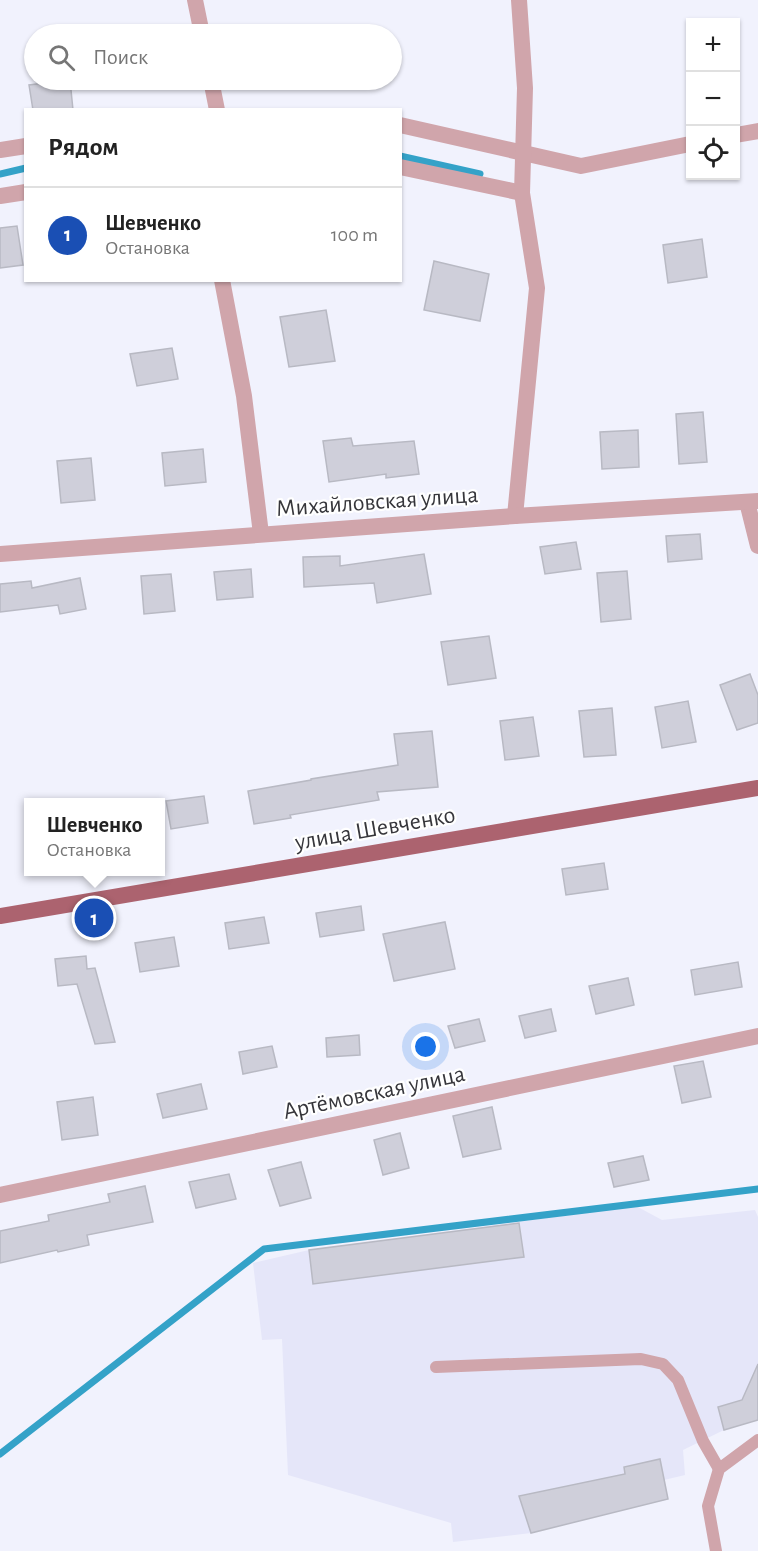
<!DOCTYPE html>
<html lang="ru">
<head>
<meta charset="utf-8">
<style>
  :root { --surface:#fff; --page:#f2f2f2; --text:#222; --muted:#767676; --line:#e0e0e0; --accent:#ea580c }
  body { margin:0; font-family:"Alegreya Sans",sans-serif; background:var(--page); color:var(--text) }
  .controls { position:absolute; right:18px; top:18px; display:grid; overflow:hidden; border-radius:0px; box-shadow:0 2px 4px #0004 }
  .controls button { width:54px; height:54px; display:grid; place-items:center; padding:0; border:0; border-bottom:2px solid var(--line); background:var(--surface); color:var(--text); font:30px sans-serif }
  .you { position:absolute; left:426px; top:1047px; width:21px; height:21px; margin:-15px; border:4px solid #fff; border-radius:50%; background:#1a73e8; box-shadow:0 0 0 9px #1a73e833 }
  .badge { display:grid; place-items:center; width:39px; height:39px; border-radius:50%; background:var(--accent); color:#fff; font-size:20px; font-weight:700 }
  .pin { position:absolute; translate:-50% -50%; border:3px solid #fff; box-shadow:0 2px 6px #0006 }
  .popup { position:absolute; left:24px; top:798px; width:141px; height:78px; box-sizing:border-box; display:grid; place-content:center; border-radius:0px; background:var(--surface); filter:drop-shadow(0 2px 4px #0005); font-size:20px; white-space:nowrap; color:var(--muted) }
  .popup b { font-size:22px; color:var(--text) }
  .popup::after { content:''; position:absolute; left:50%; top:100%; margin-left:-12px; border:12px solid transparent; border-top-color:var(--surface) }
  .list { margin:0; padding:0; list-style:none }
  h2 { display:flex; justify-content:space-between; align-items:center; height:78px; margin:0; padding:0 24px; font-size:26px }
  h2 small { font-size:20px; font-weight:400; color:var(--muted) }
  .list li { display:grid; grid-template-columns:39px 1fr auto; gap:18px; align-items:center; box-sizing:border-box; height:96px; padding:0 24px; border-top:2px solid var(--line) }
  .list b { display:block; font-size:22px; white-space:nowrap }
  .list p { margin:0; font-size:20px; white-space:nowrap; color:var(--muted) }
  .list em { font-size:20px; font-style:normal; color:var(--muted) }
  .icon { flex:none; width:33px; height:33px; fill:none; stroke:currentColor; stroke-width:2; stroke-linecap:round; stroke-linejoin:round }
  .map { position:relative; flex:none; width:758px; height:1551px; overflow:hidden }
  .search { position:absolute; background:var(--surface); box-shadow:0 2px 4px #0004; left:24px; top:24px; width:378px; height:66px; display:flex; align-items:center; gap:15px; box-sizing:border-box; padding:0 21px; border-radius:33px; color:var(--muted); font-size:22px }
  .panel { position:absolute; background:var(--surface); box-shadow:0 2px 4px #0004; left:24px; top:108px; width:378px; height:174px; border-radius:0px }
  .map>svg:first-child { display:block }
  .built { fill:#e5e6f9 }
  .lines { fill:none; stroke-linecap:round; stroke-linejoin:round }
  .stream { stroke:#34a2c8; stroke-width:7 }
  .building { fill:#cfcfda; stroke:#b8b9c3; stroke-width:1.5 }
  .service { stroke:#d0a5ab; stroke-width:12 }
  .minor { stroke:#d0a5ab; stroke-width:16 }
  .primary { stroke:#ac636f; stroke-width:16 }
  .labels { text-anchor:middle; stroke-width:4.5; stroke-linejoin:round; paint-order:stroke }
  .street-label { font-size:24px; fill:#36363b; stroke:#fff }
</style>
</head>
<body>
<div class="map">
<svg width="758" height="1551" viewBox="0 0 758 1551">
  <rect width="100%" height="100%" fill="#f1f2fd"/>
  <polygon class="built" points="636,1206 662,1220 755,1210 758,1217 758,1364 742,1400 718,1407 724,1430 683,1450 685,1475 664,1480 668,1499 531,1533 453,1542 451,1523 288,1475 282,1339 262,1340 253,1263 309,1250"/>
  <g class="lines">
    <g class="stream">
      <polyline points="400,156 480,174"/>
      <polyline points="0,174 26,168"/>
      <polyline points="0,1454 264,1249 758,1189"/>
    </g>
  </g>
  <g class="building">
    <polygon points="70,80 73,110 33,110 29,85"/>
    <polygon points="17,226 23,265 0,268 0,228"/>
    <polygon points="702,239 707,277 668,283 663,245"/>
    <polygon points="434,261 489,274 480,321 424,310"/>
    <polygon points="326,310 335,361 289,367 280,317"/>
    <polygon points="172,348 178,379 137,386 130,354"/>
    <polygon points="703,412 707,462 679,464 676,414"/>
    <polygon points="638,430 639,467 602,469 600,432"/>
    <polygon points="351,438 353,446 414,441 419,474 386,478 386,474 329,482 323,441"/>
    <polygon points="203,449 206,482 165,486 162,453"/>
    <polygon points="91,458 95,500 61,503 57,461"/>
    <polygon points="700,534 702,559 668,562 666,536"/>
    <polygon points="576,542 581,569 545,574 540,547"/>
    <polygon points="424,554 431,594 377,603 374,583 304,587 303,557 340,556 340,566"/>
    <polygon points="251,569 253,597 217,600 214,572"/>
    <polygon points="627,571 631,619 601,622 597,573"/>
    <polygon points="171,574 175,611 144,614 141,576"/>
    <polygon points="80,578 86,609 60,614 58,605 0,612 0,584 31,581 32,588"/>
    <polygon points="489,636 496,678 448,685 441,642"/>
    <polygon points="750,674 758,695 758,723 737,730 720,685"/>
    <polygon points="688,701 696,742 662,748 655,707"/>
    <polygon points="612,708 616,755 584,757 579,711"/>
    <polygon points="533,717 539,756 505,760 500,721"/>
    <polygon points="432,731 438,787 377,792 379,800 290,815 291,818 254,824 248,791 311,780 311,779 398,765 394,734"/>
    <polygon points="204,796 208,823 171,829 166,801"/>
    <polygon points="604,863 608,889 566,895 562,869"/>
    <polygon points="361,906 364,930 320,937 316,913"/>
    <polygon points="264,917 269,943 229,949 225,923"/>
    <polygon points="445,922 455,969 394,981 383,934"/>
    <polygon points="174,937 179,966 140,972 135,943"/>
    <polygon points="86,956 87,969 95,968 115,1042 95,1044 77,984 58,986 55,959"/>
    <polygon points="738,962 742,987 695,995 691,970"/>
    <polygon points="628,978 634,1005 596,1014 589,986"/>
    <polygon points="551,1009 556,1031 525,1038 519,1016"/>
    <polygon points="479,1019 485,1041 455,1048 448,1026"/>
    <polygon points="359,1035 360,1055 327,1057 326,1038"/>
    <polygon points="272,1046 277,1067 243,1074 239,1052"/>
    <polygon points="703,1061 711,1097 682,1103 674,1066"/>
    <polygon points="201,1084 207,1109 163,1118 157,1094"/>
    <polygon points="93,1097 98,1135 62,1140 57,1102"/>
    <polygon points="492,1107 501,1149 463,1157 453,1116"/>
    <polygon points="400,1133 409,1168 383,1175 374,1140"/>
    <polygon points="643,1156 649,1180 614,1187 608,1163"/>
    <polygon points="301,1162 311,1198 280,1206 268,1170"/>
    <polygon points="229,1174 236,1199 196,1208 189,1182"/>
    <polygon points="145,1186 153,1222 87,1235 89,1245 58,1252 57,1250 0,1263 0,1231 49,1221 48,1215 110,1202 108,1194"/>
    <polygon points="519,1223 524,1257 313,1284 309,1250"/>
    <polygon points="758,1364 758,1420 724,1430 718,1407 742,1400"/>
    <polygon points="660,1459 668,1499 531,1533 519,1496 625,1474 624,1467"/>
  </g>
  <g class="lines">
    <g class="service">
      <polyline points="436,1367 641,1359 663,1364 678,1380 703,1441 719,1469"/>
      <polyline points="716,1551 708,1506 719,1469 758,1440"/>
    </g>
    <g class="minor">
      <polyline points="195,0 202,34"/>
      <polyline points="211,80 217,110"/>
      <polyline points="400,125 581,166 690,144"/>
      <polyline points="736,135 758,131"/>
      <polyline points="0,150 26,146"/>
      <polyline points="400,167 522,193"/>
      <polyline points="0,196 26,192"/>
      <polyline points="222,280 244,396 261,534"/>
      <polyline points="747,502 758,546"/>
      <polyline points="515,516 537,288 522,193 525,88 519,0"/>
      <polyline points="0,554 515,516 758,501"/>
      <polyline points="0,1195 758,1036"/>
    </g>
    <polyline class="primary" points="0,916 758,788"/>
  </g>
  <g class="labels">
    <g class="street-label">
      <text transform="translate(377 501) rotate(-4)" y="8">Михайловская улица</text>
      <text transform="translate(375 828) rotate(-10)" y="8">улица Шевченко</text>
      <text transform="translate(374 1092) rotate(-12)" y="8">Артёмовская улица</text>
    </g>
  </g>
</svg>
<div class="controls">
<button>+</button>
<button>−</button>
<button><svg class="icon" aria-label="locate" viewBox="0 0 24 24"><circle cx="12" cy="12" r="6"/><path d="M12 2v4M12 18v4M2 12h4M18 12h4"/></svg></button>
</div>
<div class="you"></div>
<div class="pin badge" style="left:94px;top:918px;background:#1a4fb4">1</div>
<div class="popup"><b>Шевченко</b>Остановка</div>
<div class="search"><svg class="icon" aria-label="search" viewBox="0 0 24 24"><circle cx="10" cy="10" r="6"/><path d="M15 15l6 6"/></svg>Поиск</div>
<section class="panel">
<h2>Рядом<small></small></h2>
<ul class="list">
<li><span class="badge" style="background:#1a4fb4">1</span><div><b>Шевченко</b><p>Остановка</p></div><em>100 m</em></li>
</ul>
</section>
</div>
</body>
</html>
